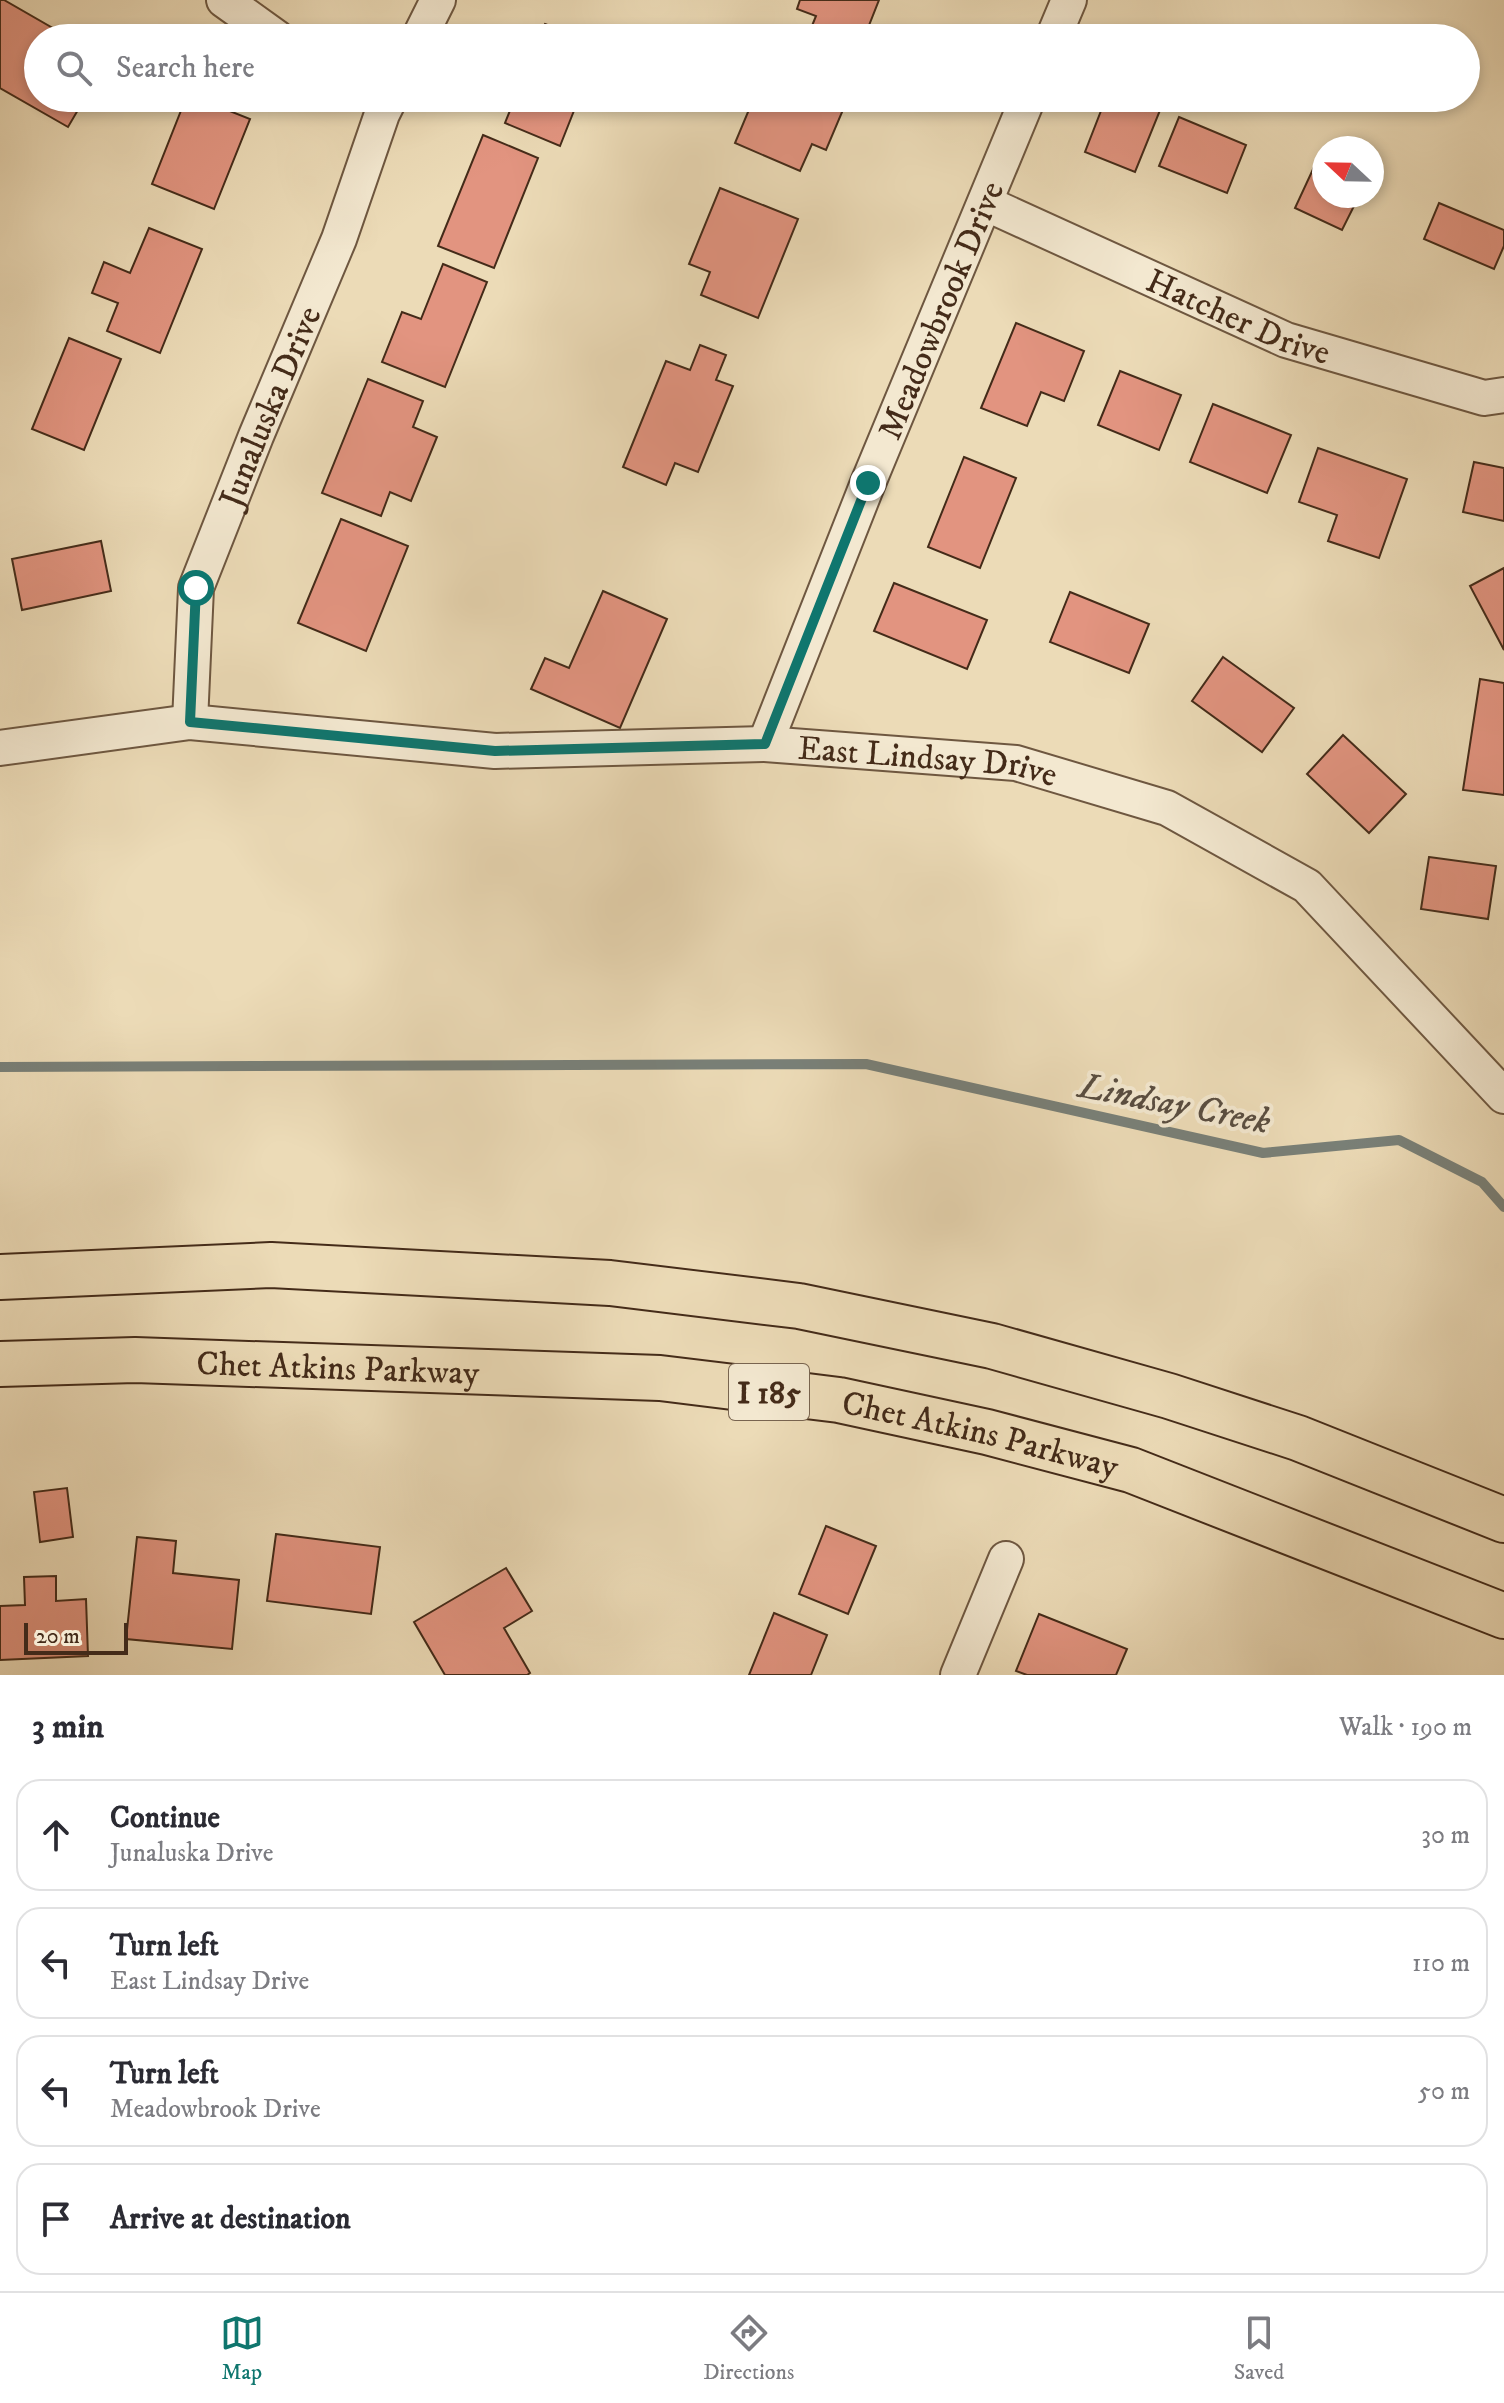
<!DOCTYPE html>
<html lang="en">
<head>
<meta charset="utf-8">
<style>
  :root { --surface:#fff; --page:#f7f7f7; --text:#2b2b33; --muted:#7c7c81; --line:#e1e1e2; --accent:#0f766e }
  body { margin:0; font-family:"IM FELL DW Pica",serif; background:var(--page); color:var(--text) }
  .compass { position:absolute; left:1312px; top:136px; width:72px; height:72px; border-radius:50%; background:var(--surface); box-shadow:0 4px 12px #0003; rotate:292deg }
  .scale { position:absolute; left:24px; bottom:20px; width:104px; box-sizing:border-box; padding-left:8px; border:4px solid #442b19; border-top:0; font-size:22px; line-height:28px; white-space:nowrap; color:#442b19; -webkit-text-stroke:6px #f3e8d0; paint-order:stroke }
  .stop { position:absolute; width:24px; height:24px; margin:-18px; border:6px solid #0f766e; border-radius:50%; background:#fff }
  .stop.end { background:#0f766e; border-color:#fff; box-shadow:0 2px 8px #0008 }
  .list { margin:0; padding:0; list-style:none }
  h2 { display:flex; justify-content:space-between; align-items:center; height:104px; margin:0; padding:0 32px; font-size:34px }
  h2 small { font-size:26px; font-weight:400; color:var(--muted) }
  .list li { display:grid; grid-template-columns:52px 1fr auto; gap:24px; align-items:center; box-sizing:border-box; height:112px; margin:0 16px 16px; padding:0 16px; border:2px solid var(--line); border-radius:24px }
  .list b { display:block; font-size:30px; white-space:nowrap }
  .list p { margin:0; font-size:26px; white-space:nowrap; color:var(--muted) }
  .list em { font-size:26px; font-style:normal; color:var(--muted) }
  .icon { flex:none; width:44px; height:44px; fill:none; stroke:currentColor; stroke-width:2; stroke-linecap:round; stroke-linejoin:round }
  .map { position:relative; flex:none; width:1504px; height:1675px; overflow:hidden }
  .search { position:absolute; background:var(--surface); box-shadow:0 4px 12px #0003; left:24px; right:24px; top:24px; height:88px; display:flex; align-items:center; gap:20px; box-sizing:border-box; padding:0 28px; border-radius:44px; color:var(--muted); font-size:30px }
  .sheet { height:616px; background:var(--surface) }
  nav { display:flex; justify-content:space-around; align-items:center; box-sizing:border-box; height:112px; border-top:2px solid var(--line); background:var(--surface); font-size:22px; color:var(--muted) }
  nav a { display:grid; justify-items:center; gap:4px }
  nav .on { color:var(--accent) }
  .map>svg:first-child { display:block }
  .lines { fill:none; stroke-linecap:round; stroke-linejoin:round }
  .stream { stroke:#798078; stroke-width:10 }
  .building { fill:#e29480; stroke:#442b19; stroke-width:2 }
  .street-casing { stroke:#6e5740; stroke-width:38 }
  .highway-casing { stroke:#442b19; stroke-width:48 }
  .street { stroke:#f3e8d0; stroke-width:34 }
  .highway { stroke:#ecdbb7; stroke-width:44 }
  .route { stroke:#0f766e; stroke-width:10 }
  .labels { text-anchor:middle; stroke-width:8; stroke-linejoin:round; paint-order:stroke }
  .shield { fill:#f3e8d0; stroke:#786450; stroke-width:2 }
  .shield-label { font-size:32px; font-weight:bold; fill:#442b19 }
  .street-label { font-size:34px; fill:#442b19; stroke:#f3e8d0 }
  .water-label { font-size:36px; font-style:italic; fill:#5a4e41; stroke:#f3e8d0 }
</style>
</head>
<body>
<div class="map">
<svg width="1504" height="1675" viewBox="0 0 1504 1675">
  <rect width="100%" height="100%" fill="#ecdbb7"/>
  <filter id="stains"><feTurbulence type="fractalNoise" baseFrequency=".0025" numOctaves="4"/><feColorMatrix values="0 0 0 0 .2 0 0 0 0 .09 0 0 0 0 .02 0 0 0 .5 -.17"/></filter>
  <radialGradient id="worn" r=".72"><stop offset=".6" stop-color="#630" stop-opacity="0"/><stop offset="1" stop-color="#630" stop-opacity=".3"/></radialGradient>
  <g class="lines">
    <polyline class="stream" points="0,1067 866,1064 1263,1153 1399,1140 1482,1182 1504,1207"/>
  </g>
  <g class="building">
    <polygon points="0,0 4,0 70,38 38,38 38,98 85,98 68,127 0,88"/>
    <polygon points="800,0 879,0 864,38 807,38 816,16 797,9"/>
    <polygon points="545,24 581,38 539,38"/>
    <polygon points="186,98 197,98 250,119 214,209 152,184"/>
    <polygon points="515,98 579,98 560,146 505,123"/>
    <polygon points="780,98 848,98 826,150 812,144 800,171 735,143 753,100 775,110"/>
    <polygon points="1106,98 1165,98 1135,172 1085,152"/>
    <polygon points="1179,117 1246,145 1227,193 1159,166"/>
    <polygon points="483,135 538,158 494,268 438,246"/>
    <polygon points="1321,152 1324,154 1324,196 1359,196 1342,230 1295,208"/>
    <polygon points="720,188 798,219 758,318 701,295 710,272 689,264"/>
    <polygon points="1439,203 1504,230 1504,246 1494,269 1424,239"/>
    <polygon points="149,228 202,249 160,353 107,331 118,303 92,293 104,262 130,273"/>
    <polygon points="443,264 487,282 445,387 382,362 402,312 421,319"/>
    <polygon points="1016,323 1084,351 1064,401 1041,392 1027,426 981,408"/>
    <polygon points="69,338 121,359 84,450 32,429"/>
    <polygon points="700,345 726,355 716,380 733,386 698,472 675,463 666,485 623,467 666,361 690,370"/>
    <polygon points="1120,371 1181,395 1159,450 1098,425"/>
    <polygon points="368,379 423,401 413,427 437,437 411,501 390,492 381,516 322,493"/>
    <polygon points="1213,404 1291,435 1267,493 1190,462"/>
    <polygon points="1318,448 1407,479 1379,558 1328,541 1337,515 1299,502"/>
    <polygon points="964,457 1016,478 980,568 928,547"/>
    <polygon points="1474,462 1504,468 1504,521 1463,512"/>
    <polygon points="341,519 408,546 366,651 298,623"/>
    <polygon points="101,541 111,591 22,610 12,559"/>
    <polygon points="1504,568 1504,650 1470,586"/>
    <polygon points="894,583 987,620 967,669 874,631"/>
    <polygon points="603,591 667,619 620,728 531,689 545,658 569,668"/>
    <polygon points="1070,592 1149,624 1129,673 1050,642"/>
    <polygon points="1223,657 1294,708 1262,752 1192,701"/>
    <polygon points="1480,679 1504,683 1504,795 1463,790"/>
    <polygon points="1343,735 1406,794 1369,833 1307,774"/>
    <polygon points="1429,857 1496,866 1488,919 1421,909"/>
    <polygon points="67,1488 73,1537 40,1542 34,1492"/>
    <polygon points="826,1526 876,1546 848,1614 799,1594"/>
    <polygon points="276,1534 380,1547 371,1614 267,1601"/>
    <polygon points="137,1537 176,1541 173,1573 239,1580 232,1649 126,1639"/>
    <polygon points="506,1568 532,1611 504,1628 530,1673 527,1675 445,1675 414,1622"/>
    <polygon points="56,1576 56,1601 86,1599 88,1656 0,1660 0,1606 25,1605 24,1577"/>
    <polygon points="774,1613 827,1635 811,1675 749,1675"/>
    <polygon points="1039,1614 1127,1649 1116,1675 1027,1675 1016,1671"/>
  </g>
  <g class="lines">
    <g class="street-casing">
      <g id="street">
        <polyline points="224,0 277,38"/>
        <polyline points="419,38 438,0"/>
        <polyline points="1053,38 1069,0"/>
        <path id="s1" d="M985,203L1286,340L1484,398L1504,395"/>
        <path id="s2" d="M190,722L196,588L256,436L339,239L382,114L390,98"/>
        <path id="s3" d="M765,744L868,483L1028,98"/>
        <path id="s4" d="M0,748L190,722L495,751L765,744L1016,763L1167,808L1307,886L1504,1096"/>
        <polyline points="958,1675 1006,1559"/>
      </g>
    </g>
    <g class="highway-casing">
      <g id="highway">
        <polyline points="0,1277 271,1265 610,1283 799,1306 992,1346 1169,1396 1298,1438 1504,1520"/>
        <path id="s5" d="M0,1364L135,1360L660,1378L839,1400L987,1432L1131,1470L1504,1616"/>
      </g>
    </g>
    <use href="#street" class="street"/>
    <use href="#highway" class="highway"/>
  </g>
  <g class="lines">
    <polyline class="route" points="196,588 190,722 495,751 765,744 868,483"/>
  </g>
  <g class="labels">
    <rect class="shield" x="729" y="1364" width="80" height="56" rx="6"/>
    <g class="shield-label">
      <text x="769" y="1403">I 185</text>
    </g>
    <g class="street-label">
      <text dy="12" stroke="none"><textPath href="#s3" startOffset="468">Meadowbrook Drive</textPath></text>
      <text dy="12" stroke="none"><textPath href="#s1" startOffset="278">Hatcher Drive</textPath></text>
      <text dy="12" stroke="none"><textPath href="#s2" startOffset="330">Junaluska Drive</textPath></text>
      <text dy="12" stroke="none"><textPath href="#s4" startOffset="932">East Lindsay Drive</textPath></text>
      <text dy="12" stroke="none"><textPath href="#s5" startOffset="338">Chet Atkins Parkway</textPath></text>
      <text dy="12" stroke="none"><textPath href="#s5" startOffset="986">Chet Atkins Parkway</textPath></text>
    </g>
    <g class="water-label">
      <text transform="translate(1175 1102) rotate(11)" y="13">Lindsay Creek</text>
    </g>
  </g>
  <rect width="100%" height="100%" filter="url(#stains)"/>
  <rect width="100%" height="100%" fill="url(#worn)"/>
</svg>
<svg class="compass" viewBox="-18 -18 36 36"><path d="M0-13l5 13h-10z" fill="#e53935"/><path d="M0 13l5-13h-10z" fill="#7c7c81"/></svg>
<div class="scale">20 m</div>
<div class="stop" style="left:196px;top:588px"></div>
<div class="stop end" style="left:868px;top:483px"></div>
<div class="search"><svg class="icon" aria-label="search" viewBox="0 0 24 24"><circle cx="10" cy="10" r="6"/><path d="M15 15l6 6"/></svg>Search here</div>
</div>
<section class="sheet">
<h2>3 min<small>Walk · 190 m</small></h2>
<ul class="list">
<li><svg class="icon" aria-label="ahead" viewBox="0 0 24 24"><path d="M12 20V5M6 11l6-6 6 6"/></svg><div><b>Continue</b><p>Junaluska Drive</p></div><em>30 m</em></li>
<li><svg class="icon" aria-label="left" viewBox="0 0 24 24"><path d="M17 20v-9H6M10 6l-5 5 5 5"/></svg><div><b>Turn left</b><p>East Lindsay Drive</p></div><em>110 m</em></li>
<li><svg class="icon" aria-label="left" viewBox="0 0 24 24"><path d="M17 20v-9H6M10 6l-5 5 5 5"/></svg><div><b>Turn left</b><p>Meadowbrook Drive</p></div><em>50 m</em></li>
<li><svg class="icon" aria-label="arrive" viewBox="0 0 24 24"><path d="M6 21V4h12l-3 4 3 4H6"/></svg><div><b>Arrive at destination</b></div></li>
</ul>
</section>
<nav>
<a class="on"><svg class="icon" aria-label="map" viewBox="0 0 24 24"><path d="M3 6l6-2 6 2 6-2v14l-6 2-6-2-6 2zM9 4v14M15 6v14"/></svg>Map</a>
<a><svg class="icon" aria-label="directions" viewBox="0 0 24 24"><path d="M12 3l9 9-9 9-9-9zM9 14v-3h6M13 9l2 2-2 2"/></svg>Directions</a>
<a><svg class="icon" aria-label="saved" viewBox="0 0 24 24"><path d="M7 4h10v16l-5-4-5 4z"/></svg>Saved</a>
</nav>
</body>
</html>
